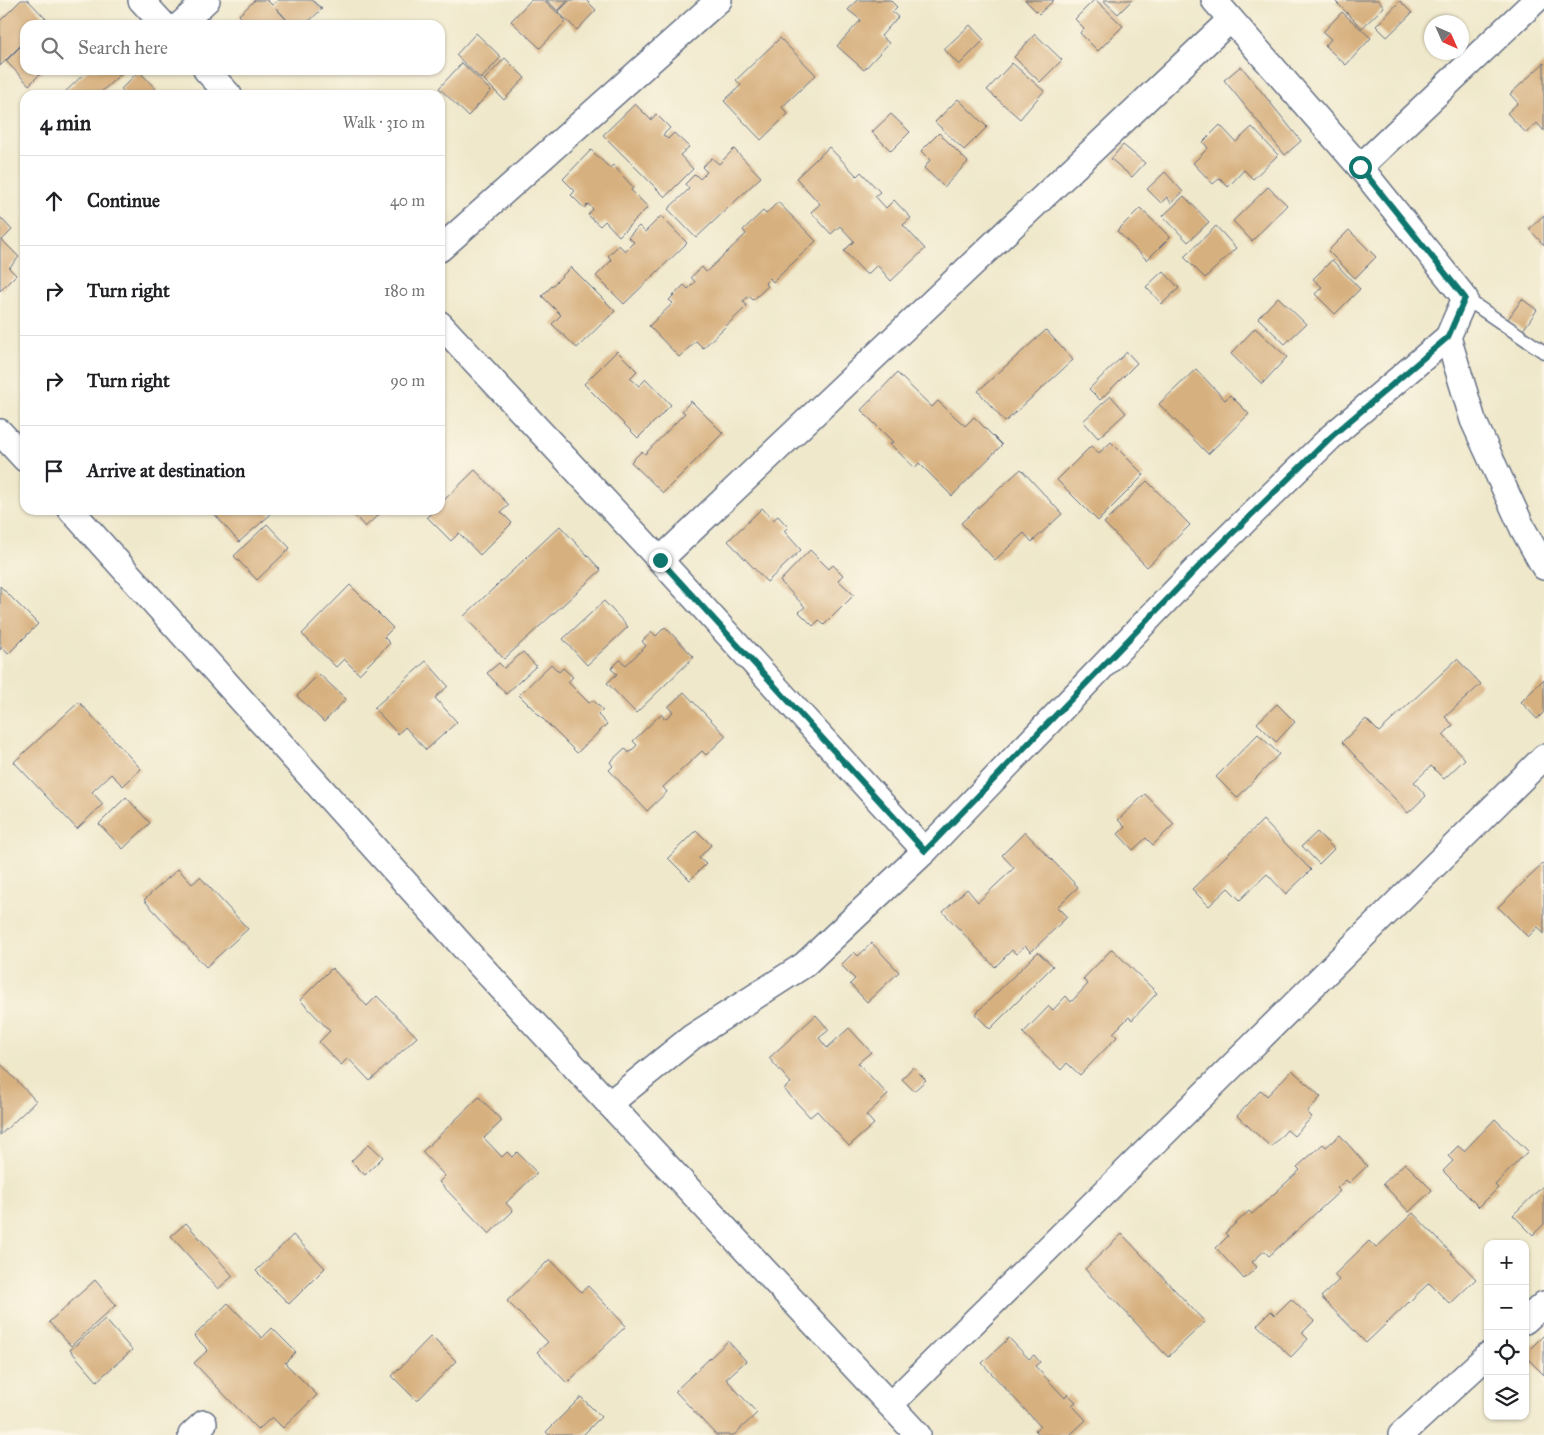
<!DOCTYPE html>
<html lang="en">
<head>
<meta charset="utf-8">
<style>
  :root { --surface:#fff; --page:#f2f2f2; --text:#202124; --muted:#757577; --line:#e0e0e0 }
  body { margin:0; font-family:"IM FELL Great Primer",serif; background:var(--page); color:var(--text) }
  .controls { position:absolute; right:15px; bottom:15px; display:grid; overflow:hidden; border-radius:10px; box-shadow:0 1px 4px #0004 }
  .controls button { width:45px; height:45px; display:grid; place-items:center; padding:0; border:0; border-bottom:1px solid var(--line); background:var(--surface); color:var(--text); font:25px sans-serif }
  .compass { position:absolute; left:1424px; top:15px; width:45px; height:45px; border-radius:50%; background:var(--surface); box-shadow:0 1px 4px #0004; rotate:135deg }
  .stop { position:absolute; width:15px; height:15px; margin:-11px; border:4px solid #0f766e; border-radius:50%; background:#fff }
  .stop.end { background:#0f766e; border-color:#fff; box-shadow:0 1px 5px #0008 }
  .list { margin:0; padding:0; list-style:none }
  h2 { display:flex; justify-content:space-between; align-items:center; height:65px; margin:0; padding:0 20px; font-size:21px }
  h2 small { font-size:16px; font-weight:400; color:var(--muted) }
  .list li { display:grid; grid-template-columns:32px 1fr auto; gap:15px; align-items:center; box-sizing:border-box; height:90px; padding:0 20px; border-top:1px solid var(--line) }
  .list b { display:block; font-size:19px; white-space:nowrap }
  .list em { font-size:16px; font-style:normal; color:var(--muted) }
  .icon { flex:none; width:28px; height:28px; fill:none; stroke:currentColor; stroke-width:2; stroke-linecap:round; stroke-linejoin:round }
  .map { position:relative; flex:none; width:1544px; height:1435px; overflow:hidden }
  .search { position:absolute; background:var(--surface); box-shadow:0 1px 4px #0004; left:20px; top:20px; width:425px; height:55px; display:flex; align-items:center; gap:12px; box-sizing:border-box; padding:0 18px; border-radius:15px; color:var(--muted); font-size:19px }
  .panel { position:absolute; background:var(--surface); box-shadow:0 1px 4px #0004; left:20px; top:90px; width:425px; height:425px; border-radius:15px }
  .map>svg:first-child { display:block }
  .building { fill:#d7b07f }
  .lines { fill:none; stroke-linecap:round; stroke-linejoin:round }
  .lane-casing { stroke:#657084; stroke-width:15 }
  .street-casing { stroke:#657084; stroke-width:28 }
  .lane { stroke:#fff; stroke-width:12 }
  .street { stroke:#fff; stroke-width:25 }
  .route { stroke:#0f766e; stroke-width:6 }
</style>
</head>
<body>
<div class="map">
<svg width="1544" height="1435" viewBox="0 0 1544 1435">
  <rect width="100%" height="100%" fill="#fcf5e5"/>
  <filter id="ink" filterUnits="userSpaceOnUse"><feTurbulence type="fractalNoise" baseFrequency=".02" numOctaves="2"/><feDisplacementMap in="SourceGraphic" scale="10" xChannelSelector="R" yChannelSelector="G"/><feConvolveMatrix kernelMatrix="1 2 1 2 8 2 1 2 1" color-interpolation-filters="sRGB"/></filter>
  <filter id="wash" filterUnits="userSpaceOnUse"><feTurbulence type="fractalNoise" baseFrequency=".0096" numOctaves="4" result="noise"/><feDisplacementMap in="SourceGraphic" scale="20" xChannelSelector="R" yChannelSelector="G"/><feGaussianBlur stdDeviation="1.12" result="paint"/><feColorMatrix in="noise" values="0 0 0 0 0 0 0 0 0 0 0 0 0 0 0 0 0 1.4 0 .05"/><feComposite in="paint" operator="in"/></filter>
  <g filter="url(#wash)">
    <rect width="100%" height="100%" fill="#efe8cb"/>
    <g id="blocks">
      <g class="building">
        <polygon points="21,0 28,0 47,20 42,25 25,25 25,41 0,66 0,21"/>
        <polygon points="255,0 267,0 272,5 277,0 312,0 322,9 305,25 292,25 276,8 290,24 289,25 248,25 239,15"/>
        <polygon points="531,0 544,0 566,21 540,48 511,21"/>
        <polygon points="546,0 568,0 558,11"/>
        <polygon points="570,0 586,0 596,10 577,30 558,12"/>
        <polygon points="857,0 890,0 897,7 892,12 898,17 881,36 889,43 864,70 837,46 861,20 848,10"/>
        <polygon points="1025,0 1054,0 1039,14"/>
        <polygon points="1094,0 1096,0 1123,26 1098,51 1080,33 1084,28 1075,19"/>
        <polygon points="1103,0 1132,0 1118,14"/>
        <polygon points="1339,0 1378,0 1384,7 1362,28 1336,2"/>
        <polygon points="1400,1 1412,13 1387,37 1376,26"/>
        <polygon points="1342,12 1371,38 1346,65 1325,46 1331,39 1323,32"/>
        <polygon points="970,25 984,40 959,65 944,49"/>
        <polygon points="476,33 501,57 481,79 456,55"/>
        <polygon points="1035,34 1062,60 1040,82 1014,57"/>
        <polygon points="780,38 816,75 782,107 788,114 761,140 724,101 741,85 736,80"/>
        <polygon points="25,42 25,70 44,70 29,85 6,61"/>
        <polygon points="505,58 525,78 504,100 484,80"/>
        <polygon points="462,63 491,91 468,116 439,88"/>
        <polygon points="1012,63 1044,91 1020,119 987,90"/>
        <polygon points="1544,63 1544,131 1537,123 1526,133 1507,113 1518,103 1510,94"/>
        <polygon points="1241,66 1301,141 1285,155 1224,80"/>
        <polygon points="88,70 125,70 98,95 62,95"/>
        <polygon points="139,71 157,90 152,95 126,95 121,89"/>
        <polygon points="958,99 987,127 964,150 935,122"/>
        <polygon points="635,104 651,120 656,114 670,128 663,135 668,139 674,133 689,147 680,155 693,169 665,197 603,135"/>
        <polygon points="891,114 910,132 891,151 872,132"/>
        <polygon points="1220,125 1236,142 1252,127 1278,155 1253,179 1244,170 1228,187 1220,178 1213,184 1193,163 1208,148 1203,142"/>
        <polygon points="939,133 968,162 944,187 924,168 930,160 921,151"/>
        <polygon points="1123,145 1145,163 1132,177 1111,159"/>
        <polygon points="829,147 857,176 861,172 880,192 875,196 886,208 894,200 911,218 903,225 925,249 891,281 877,265 867,275 844,251 854,241 840,226 831,234 811,212 820,204 796,178"/>
        <polygon points="734,149 761,177 696,238 668,209 689,189 685,184 695,174 700,179 707,172 702,167 712,158 719,164"/>
        <polygon points="591,150 610,168 613,165 633,187 631,190 648,207 619,236 605,221 600,226 588,215 593,209 588,204 584,208 571,195 575,191 563,179"/>
        <polygon points="1165,172 1183,192 1171,203 1167,197 1161,203 1147,189"/>
        <polygon points="1268,187 1287,205 1252,241 1233,221"/>
        <polygon points="1184,196 1209,222 1188,242 1163,216"/>
        <polygon points="778,202 816,241 773,282 770,278 765,283 768,286 753,300 749,296 743,301 747,306 703,348 696,341 679,357 649,326 673,303 669,300 684,285 688,289 695,282 691,277 702,267 706,272 746,234 743,230 763,211 766,214"/>
        <polygon points="1140,208 1170,237 1147,260 1117,231"/>
        <polygon points="1544,215 1544,245 1529,229"/>
        <polygon points="661,216 687,243 624,304 596,276 612,260 608,256 619,245 625,251 634,242 628,237 639,226 645,232"/>
        <polygon points="0,217 12,230 2,240 19,257 9,268 16,275 0,291"/>
        <polygon points="1216,226 1236,248 1205,278 1184,257"/>
        <polygon points="1349,230 1376,257 1355,278 1328,251"/>
        <polygon points="1332,260 1360,289 1335,314 1315,294 1322,287 1313,279"/>
        <polygon points="571,267 615,311 577,348 552,324 561,315 542,296"/>
        <polygon points="1163,271 1179,288 1162,304 1146,287"/>
        <polygon points="1278,297 1306,324 1285,344 1258,318"/>
        <polygon points="1522,299 1537,310 1523,330 1508,319"/>
        <polygon points="1255,328 1287,357 1262,384 1231,354"/>
        <polygon points="1046,330 1073,360 1005,422 978,391"/>
        <polygon points="617,351 637,371 630,378 639,386 646,379 671,405 638,438 584,384"/>
        <polygon points="1127,352 1137,363 1100,400 1089,389"/>
        <polygon points="1196,369 1225,400 1230,395 1249,414 1208,454 1159,404"/>
        <polygon points="897,373 932,407 938,401 965,426 974,417 1002,445 952,496 919,463 915,468 890,444 893,442 861,410"/>
        <polygon points="1111,396 1126,413 1098,438 1083,421"/>
        <polygon points="691,401 723,433 663,493 631,462 642,451 645,454 685,413 682,411"/>
        <polygon points="1111,442 1144,475 1098,521 1057,480 1091,446 1099,453"/>
        <polygon points="1021,469 1062,514 1032,542 1024,533 995,560 961,523"/>
        <polygon points="475,470 509,505 501,512 512,523 480,555 459,533 451,541 427,517 434,510 440,510 440,504"/>
        <polygon points="1147,481 1190,525 1147,567 1104,523"/>
        <polygon points="762,508 773,520 778,516 788,527 784,531 801,550 767,582 728,541"/>
        <polygon points="211,510 265,510 270,515 239,542"/>
        <polygon points="350,510 384,510 365,527"/>
        <polygon points="267,524 290,548 257,580 234,556"/>
        <polygon points="560,526 601,570 504,659 464,616"/>
        <polygon points="810,550 829,569 833,565 843,575 838,580 854,595 824,625 819,620 813,626 799,612 805,607 780,581"/>
        <polygon points="350,585 393,628 384,637 390,643 359,674 344,659 336,667 302,634"/>
        <polygon points="0,586 38,624 8,654 2,647 0,650"/>
        <polygon points="604,601 628,627 587,665 563,639"/>
        <polygon points="665,627 694,657 636,713 607,683 617,674 611,669 620,660 626,665 646,646 642,641 652,632 656,636"/>
        <polygon points="523,652 536,666 506,694 487,673 499,663 504,668"/>
        <polygon points="1457,659 1481,684 1445,717 1453,725 1443,735 1465,759 1444,779 1431,766 1414,782 1426,796 1408,813 1342,742 1366,719 1379,732"/>
        <polygon points="426,661 448,686 435,698 457,722 426,750 405,727 398,734 374,708"/>
        <polygon points="551,664 559,672 563,668 573,677 568,682 589,703 593,700 603,710 598,715 607,724 577,753 519,695"/>
        <polygon points="319,674 346,699 324,722 297,696"/>
        <polygon points="1544,679 1544,712 1537,719 1521,702"/>
        <polygon points="684,692 726,736 706,755 702,751 663,787 667,792 647,811 609,770 613,766 610,762 625,748 629,753 637,745 633,741 661,714 665,719 673,712 668,707"/>
        <polygon points="79,702 141,769 123,786 111,774 92,792 103,804 77,829 14,762"/>
        <polygon points="1277,704 1295,722 1276,742 1257,723"/>
        <polygon points="1258,734 1279,754 1237,798 1216,777"/>
        <polygon points="1145,794 1174,824 1153,845 1146,838 1133,850 1118,834 1125,827 1118,820"/>
        <polygon points="126,797 150,823 123,849 99,824"/>
        <polygon points="1263,820 1311,870 1286,894 1267,874 1240,900 1228,888 1209,906 1192,889"/>
        <polygon points="696,830 711,845 699,858 706,864 690,880 668,858"/>
        <polygon points="1025,832 1078,887 1057,907 1067,917 1031,952 1025,946 1016,954 1012,950 995,967 943,912 967,889 978,902 1014,868 1002,855"/>
        <polygon points="1317,832 1334,849 1319,864 1302,846"/>
        <polygon points="1544,863 1544,934 1538,927 1528,937 1498,907"/>
        <polygon points="178,869 192,884 200,877 248,929 206,967 144,900"/>
        <polygon points="872,943 899,972 867,1002 850,984 855,979 841,965 854,952 858,956"/>
        <polygon points="1112,949 1157,993 1132,1020 1129,1017 1113,1033 1117,1037 1080,1075 1067,1063 1061,1070 1023,1033 1049,1006 1053,1010 1066,996 1071,1002 1088,984 1083,979"/>
        <polygon points="1038,952 1053,966 990,1029 975,1014"/>
        <polygon points="332,968 367,1006 377,996 417,1037 370,1081 348,1058 341,1065 319,1042 330,1031 300,1000"/>
        <polygon points="816,1015 829,1030 819,1038 827,1048 849,1028 871,1052 858,1063 888,1095 866,1115 874,1124 849,1146 817,1111 810,1117 784,1089 791,1083 769,1058"/>
        <polygon points="0,1063 36,1101 0,1135"/>
        <polygon points="913,1067 926,1080 914,1091 902,1079"/>
        <polygon points="1292,1070 1321,1097 1307,1112 1312,1117 1294,1136 1287,1130 1271,1147 1237,1116 1261,1090 1267,1096"/>
        <polygon points="479,1097 502,1121 484,1138 502,1157 507,1152 512,1157 517,1152 537,1173 506,1203 513,1211 489,1234 439,1182 445,1176 422,1152"/>
        <polygon points="1495,1119 1528,1151 1495,1185 1498,1188 1479,1207 1443,1171 1453,1161 1448,1156 1458,1146 1464,1151"/>
        <polygon points="1340,1135 1367,1166 1349,1183 1346,1180 1337,1188 1340,1191 1269,1256 1264,1251 1252,1262 1257,1267 1244,1279 1216,1248 1228,1236 1225,1233 1249,1211 1252,1214 1300,1170 1297,1167 1323,1144 1326,1147"/>
        <polygon points="369,1144 383,1157 365,1175 351,1161"/>
        <polygon points="1405,1163 1432,1190 1409,1212 1383,1184"/>
        <polygon points="1544,1185 1544,1224 1533,1235 1513,1215"/>
        <polygon points="1413,1213 1476,1279 1450,1304 1429,1283 1366,1343 1321,1297 1339,1280 1334,1275 1369,1241 1376,1248"/>
        <polygon points="186,1223 233,1276 218,1289 171,1236"/>
        <polygon points="1122,1234 1205,1322 1168,1357 1085,1269"/>
        <polygon points="293,1235 325,1268 289,1304 256,1271"/>
        <polygon points="550,1259 581,1292 588,1286 626,1326 567,1383 537,1352 548,1342 507,1301"/>
        <polygon points="95,1280 116,1305 71,1346 49,1322"/>
        <polygon points="1291,1299 1314,1321 1302,1333 1308,1339 1291,1357 1257,1325 1271,1311 1275,1315"/>
        <polygon points="228,1303 262,1338 272,1328 296,1352 285,1363 317,1395 283,1428 272,1417 258,1430 194,1363 208,1350 194,1336"/>
        <polygon points="105,1319 132,1350 97,1381 70,1350"/>
        <polygon points="1544,1335 1544,1375 1525,1356 1525,1354"/>
        <polygon points="431,1336 456,1361 417,1401 392,1376"/>
        <polygon points="1009,1338 1029,1359 1034,1355 1040,1362 1035,1366 1065,1398 1068,1394 1076,1402 1072,1405 1086,1420 1070,1435 1040,1435 1035,1430 1040,1426 982,1363"/>
        <polygon points="728,1341 746,1361 726,1379 757,1413 734,1435 716,1435 675,1391"/>
        <polygon points="581,1397 601,1417 583,1435 549,1435 546,1432"/>
      </g>
    </g>
  </g>
  <g filter="url(#ink)">
    <use href="#blocks" fill-opacity="0" stroke="#657084" stroke-width="1"/>
    <g class="lines">
      <g class="lane-casing">
        <polyline id="lane" points="1465,298 1544,352"/>
      </g>
      <g class="street-casing">
        <g id="street">
          <polyline points="141,0 164,25"/>
          <polyline points="180,25 207,0"/>
          <polyline points="206,70 229,95"/>
          <polyline points="1360,167 1536,0"/>
          <polyline points="440,249 719,0"/>
          <polyline points="440,324 660,560 925,851"/>
          <polyline points="1448,337 1473,420 1523,529 1544,567"/>
          <polyline points="0,432 25,459"/>
          <polyline points="71,510 475,960 918,1435"/>
          <polyline points="660,560 1230,20"/>
          <polyline points="609,1104 692,1037 804,965 925,851 1207,558 1332,436 1448,337 1465,298 1360,167 1214,0"/>
          <polyline points="1525,1321 1544,1304"/>
          <polyline points="890,1405 1544,757"/>
          <polyline points="191,1435 204,1423"/>
          <polyline points="1401,1435 1488,1355"/>
        </g>
      </g>
      <use href="#lane" class="lane"/>
      <use href="#street" class="street"/>
    </g>
  </g>
  <g class="lines" filter="url(#ink)">
    <polyline class="route" points="660,560 925,851 1207,558 1332,436 1448,337 1465,298 1360,167"/>
  </g>
</svg>
<div class="controls">
<button>+</button>
<button>−</button>
<button><svg class="icon" aria-label="locate" viewBox="0 0 24 24"><circle cx="12" cy="12" r="6"/><path d="M12 2v4M12 18v4M2 12h4M18 12h4"/></svg></button>
<button><svg class="icon" aria-label="layers" viewBox="0 0 24 24"><path d="M12 4l9 5-9 5-9-5zM3 14l9 5 9-5"/></svg></button>
</div>
<svg class="compass" viewBox="-18 -18 36 36"><path d="M0-13l5 13h-10z" fill="#e53935"/><path d="M0 13l5-13h-10z" fill="#757577"/></svg>
<div class="stop" style="left:1360px;top:167px"></div>
<div class="stop end" style="left:660px;top:560px"></div>
<div class="search"><svg class="icon" aria-label="search" viewBox="0 0 24 24"><circle cx="10" cy="10" r="6"/><path d="M15 15l6 6"/></svg>Search here</div>
<section class="panel">
<h2>4 min<small>Walk · 310 m</small></h2>
<ul class="list">
<li><svg class="icon" aria-label="ahead" viewBox="0 0 24 24"><path d="M12 20V5M6 11l6-6 6 6"/></svg><div><b>Continue</b></div><em>40 m</em></li>
<li><svg class="icon" aria-label="right" viewBox="0 0 24 24"><path d="M7 20v-9h11M14 6l5 5-5 5"/></svg><div><b>Turn right</b></div><em>180 m</em></li>
<li><svg class="icon" aria-label="right" viewBox="0 0 24 24"><path d="M7 20v-9h11M14 6l5 5-5 5"/></svg><div><b>Turn right</b></div><em>90 m</em></li>
<li><svg class="icon" aria-label="arrive" viewBox="0 0 24 24"><path d="M6 21V4h12l-3 4 3 4H6"/></svg><div><b>Arrive at destination</b></div></li>
</ul>
</section>
</div>
</body>
</html>
